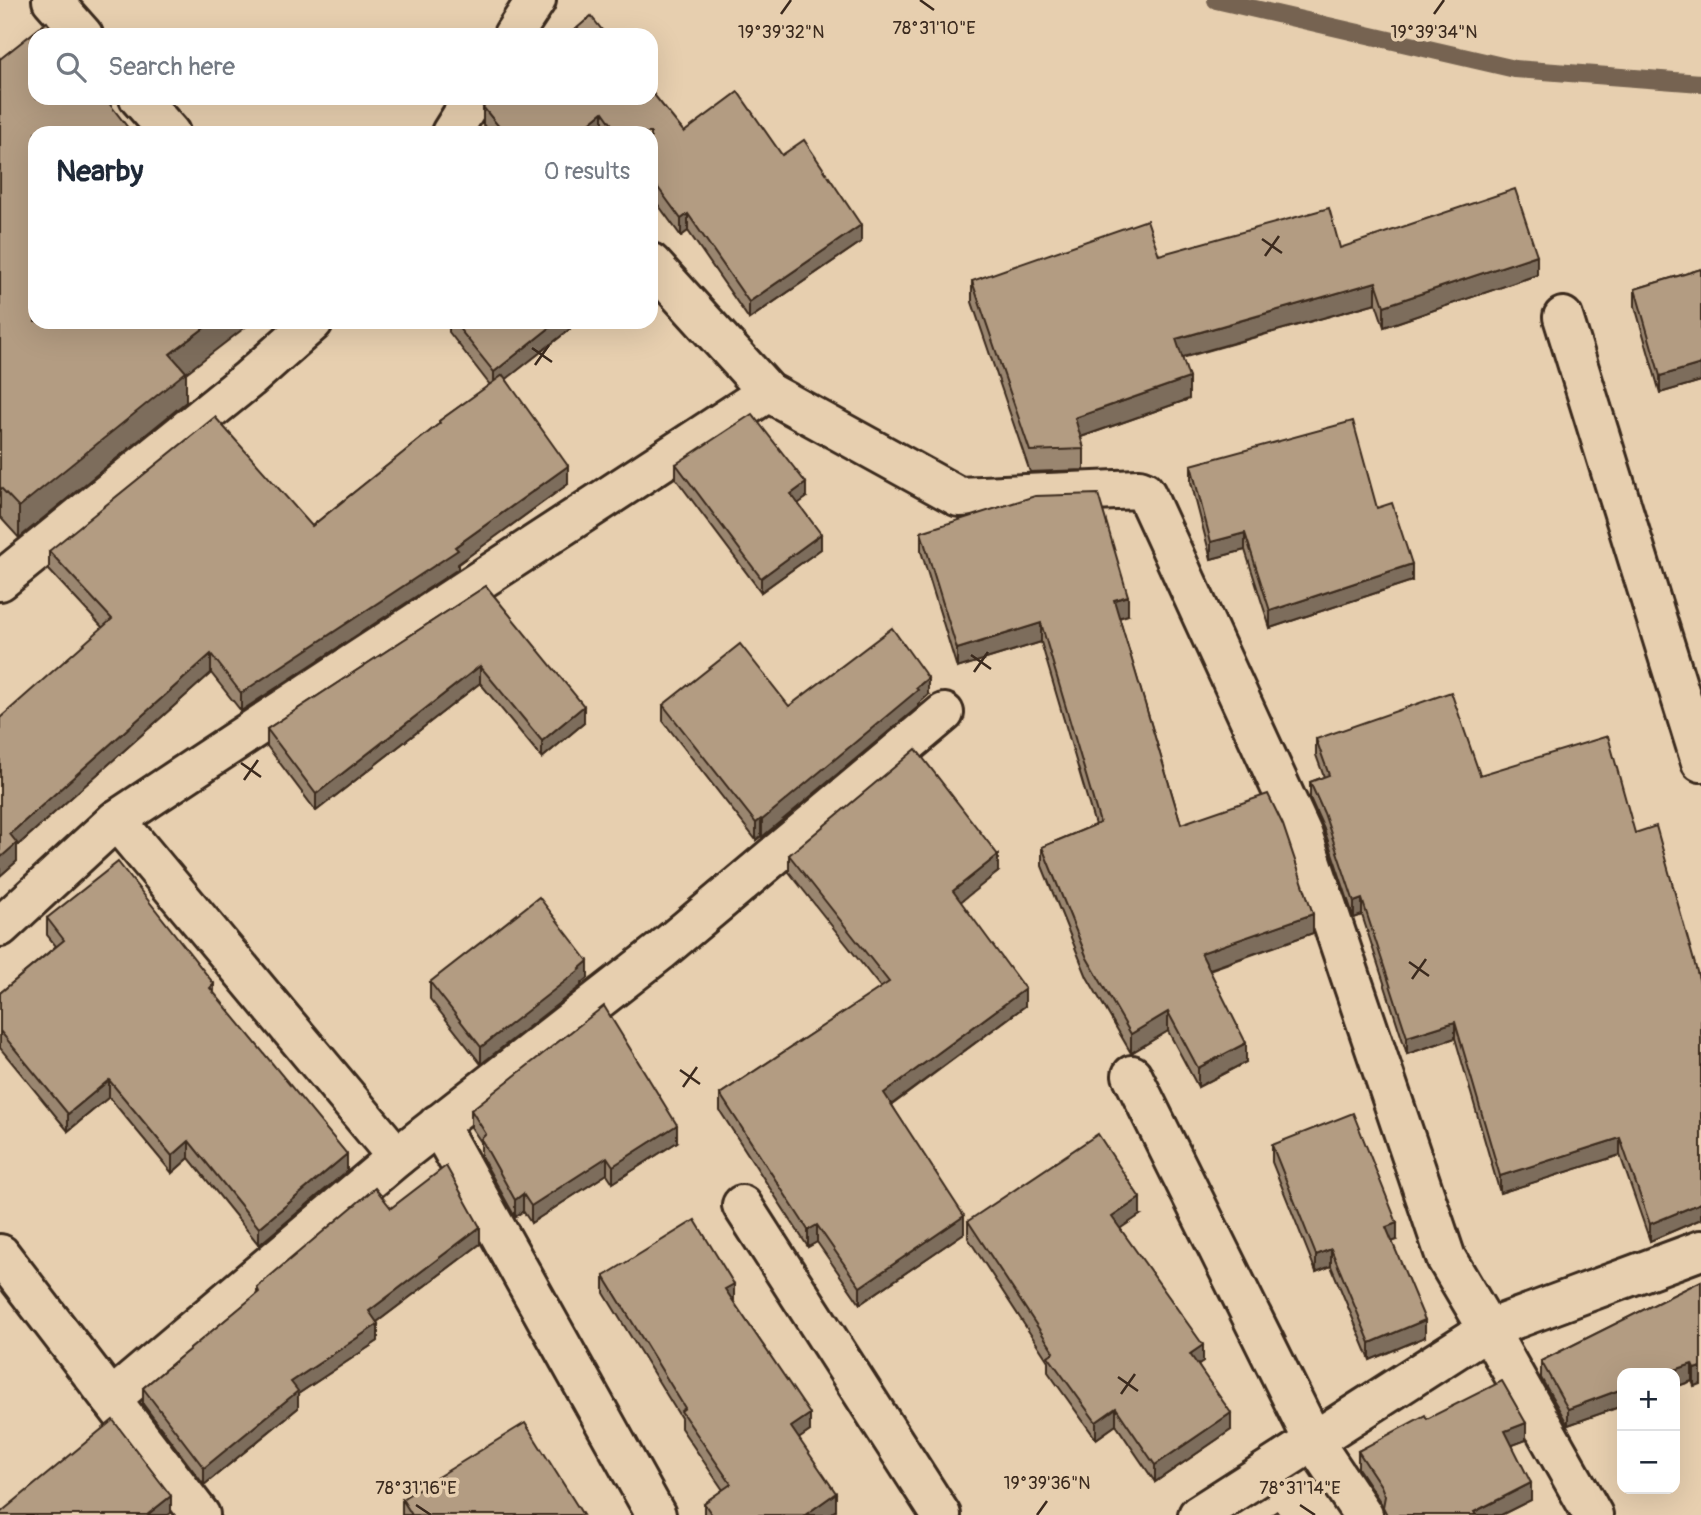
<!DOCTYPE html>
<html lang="en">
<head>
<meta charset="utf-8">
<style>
  :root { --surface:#fff; --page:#f2f2f3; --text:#1f2937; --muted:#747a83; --line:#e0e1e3 }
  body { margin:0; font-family:Pangolin,sans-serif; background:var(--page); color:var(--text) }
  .controls { position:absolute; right:21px; bottom:21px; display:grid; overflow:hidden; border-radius:14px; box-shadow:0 7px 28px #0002 }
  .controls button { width:63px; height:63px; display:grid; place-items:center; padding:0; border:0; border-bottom:2px solid var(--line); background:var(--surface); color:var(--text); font:35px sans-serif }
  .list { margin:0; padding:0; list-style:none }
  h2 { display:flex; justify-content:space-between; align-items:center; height:91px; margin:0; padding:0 28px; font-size:30px }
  h2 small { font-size:23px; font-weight:400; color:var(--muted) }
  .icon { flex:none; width:38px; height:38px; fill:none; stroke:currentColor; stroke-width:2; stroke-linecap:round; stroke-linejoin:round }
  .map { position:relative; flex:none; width:1701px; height:1515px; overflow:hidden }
  .search { position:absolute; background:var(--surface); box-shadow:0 7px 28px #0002; left:28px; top:28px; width:630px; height:77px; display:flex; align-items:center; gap:18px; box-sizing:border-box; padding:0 24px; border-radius:21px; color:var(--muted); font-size:26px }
  .panel { position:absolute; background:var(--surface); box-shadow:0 7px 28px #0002; left:28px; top:126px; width:630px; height:203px; border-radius:21px }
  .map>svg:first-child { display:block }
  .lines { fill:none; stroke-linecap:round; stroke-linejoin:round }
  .stream { stroke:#766451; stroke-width:18 }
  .street-casing { stroke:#3b2a1e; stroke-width:44 }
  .street { stroke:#e7cfaf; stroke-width:38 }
  .wall { fill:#9a8670; stroke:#3b2a1e; stroke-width:2 }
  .shaded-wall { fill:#7d6d5b; stroke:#3b2a1e; stroke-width:2 }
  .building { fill:#b39c82; stroke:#3b2a1e; stroke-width:2 }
  .ticks { fill:none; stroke:#3b2a1e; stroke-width:2.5 }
  .ticks-label { font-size:18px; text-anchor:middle; fill:#3b2a1e; stroke:#e7cfaf; stroke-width:7; stroke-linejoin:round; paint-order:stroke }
</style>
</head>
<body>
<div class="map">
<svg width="1701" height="1515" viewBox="0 0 1701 1515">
  <rect width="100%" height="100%" fill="#e7cfaf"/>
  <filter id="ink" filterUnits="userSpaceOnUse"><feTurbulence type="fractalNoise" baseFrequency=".0143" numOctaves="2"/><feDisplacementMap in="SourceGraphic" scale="14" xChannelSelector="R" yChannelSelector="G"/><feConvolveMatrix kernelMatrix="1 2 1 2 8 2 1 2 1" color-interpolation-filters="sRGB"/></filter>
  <g filter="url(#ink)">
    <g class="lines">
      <polyline class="stream" points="1216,0 1515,69 1701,83"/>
      <g class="street-casing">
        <g id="street">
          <polyline points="52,0 83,35"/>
          <polyline points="513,35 536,0"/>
          <polyline points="139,98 170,133"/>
          <polyline points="451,133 473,98"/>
          <polyline points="651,263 768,392 959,497 1139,489 1144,491 1146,494 1303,836 1446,1258 1488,1329 1593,1515"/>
          <polyline points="1563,317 1701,762"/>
          <polyline points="0,581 249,379 313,322"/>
          <polyline points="116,820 349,666 768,392"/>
          <polyline points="0,927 116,820 397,1157 662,950 944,713"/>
          <polyline points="1132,1075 1314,1442 1363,1515"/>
          <polyline points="438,1124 656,1515"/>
          <polyline points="742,1205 941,1515"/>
          <polyline points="0,1254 200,1515"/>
          <polyline points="111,1399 397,1157"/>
          <polyline points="1198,1515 1488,1329 1701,1250"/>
        </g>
      </g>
      <use href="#street" class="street"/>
    </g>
    <g class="wall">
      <polygon points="0,59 186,373 186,402 19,538 0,517"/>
      <polygon points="651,98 684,132 782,155 861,242 749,319 688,231 681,236 651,195 651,133 606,133 603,129 598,133 490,133 483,124 483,107"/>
      <polygon points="1340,248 1537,275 1384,327 1376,303 1182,358 1189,399 1081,437 1084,449 1084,470 1030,472 972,302 972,281 1159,255"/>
      <polygon points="1701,269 1701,381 1660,393 1635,306 1635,289"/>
      <polygon points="449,322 570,322 570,329 506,379 568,484 458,564 458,569 241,711 211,673 17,846 17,861 0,876 102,627 49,570 49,551 312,526 439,424 439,421 490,385 449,332"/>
      <polygon points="676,464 806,498 798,503 821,549 761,592 676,479"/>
      <polygon points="1191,465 1377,508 1412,581 1270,628 1245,550 1211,559 1191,482"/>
      <polygon points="921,532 1128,615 1119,618 1181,824 1313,933 1209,970 1246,1062 1198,1087 1168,1031 1131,1053 1087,977 1042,866 1042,847 1095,825 1041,642 957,668 921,551"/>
      <polygon points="486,586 584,723 542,758 480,683 316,811 267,746 267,729"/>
      <polygon points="928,695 918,704 918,707 762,837 761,836 756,840 663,721 663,705 789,706"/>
      <polygon points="1316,739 1480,775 1635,833 1701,986 1701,1219 1650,1241 1620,1155 1500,1193 1455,1038 1407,1054 1362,915 1354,918 1324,829 1310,798 1310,782 1324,777 1316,755"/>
      <polygon points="789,855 998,872 960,901 1025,1006 892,1105 964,1233 860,1304 817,1242 808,1247 720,1111 720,1094 881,988 789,872"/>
      <polygon points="47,918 214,994 347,1171 259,1245 189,1158 172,1173 109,1097 68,1131 0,1048 0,993 56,946 47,935"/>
      <polygon points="588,978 581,984 581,986 481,1064 430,999 430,982"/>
      <polygon points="471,1110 677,1142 613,1183 607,1174 531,1223 523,1211 515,1217 481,1156 481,1142 471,1127"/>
      <polygon points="1272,1145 1397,1240 1392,1241 1425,1337 1370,1360 1331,1266 1316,1272 1272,1162"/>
      <polygon points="391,1208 480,1244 377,1322 378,1341 298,1394 298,1408 204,1485 143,1404 143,1388 257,1294 257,1287"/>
      <polygon points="1140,1215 1120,1228 1203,1362 1198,1365 1231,1430 1155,1482 1116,1425 1096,1439 1048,1372 1048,1361 968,1238 968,1221"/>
      <polygon points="604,1276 734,1301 733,1301 810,1431 798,1439 836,1510 829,1515 704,1515 704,1503 723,1490 681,1428 681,1418 604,1293"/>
      <polygon points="1701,1281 1701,1384 1694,1386 1692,1381 1568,1425 1541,1378 1541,1361"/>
      <polygon points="1427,1419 1526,1440 1512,1445 1531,1500 1501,1515 1383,1515 1383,1508 1381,1503 1358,1468 1358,1451"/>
      <polygon points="402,1499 583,1515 402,1515"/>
    </g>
    <g class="shaded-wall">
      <polygon points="603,112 603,129 598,133 577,133"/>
      <polygon points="688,214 688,231 681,236 681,219"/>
      <polygon points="861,225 861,242 749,319 749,302"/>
      <polygon points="1537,255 1537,275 1384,327 1384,306"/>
      <polygon points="1376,282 1376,303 1176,359 1176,339"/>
      <polygon points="212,322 252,322 186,373 186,402 19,538 19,507 170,354"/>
      <polygon points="557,322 570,322 570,329 494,389 494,372"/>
      <polygon points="1701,364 1701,381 1660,393 1660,376"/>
      <polygon points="1189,378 1189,399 1075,439 1075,418"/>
      <polygon points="568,466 568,484 458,564 458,569 241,711 241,693 455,547"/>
      <polygon points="806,483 806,498 791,509 791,494"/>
      <polygon points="1245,533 1245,550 1211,559 1211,542"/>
      <polygon points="821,534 821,549 761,592 761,578"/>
      <polygon points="1412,564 1412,581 1270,628 1270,611"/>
      <polygon points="1128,596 1128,615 1114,619 1114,600"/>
      <polygon points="1041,623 1041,642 957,668 957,649"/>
      <polygon points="211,654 211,673 17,846 17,861 0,876 0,858 10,834"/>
      <polygon points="480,666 480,683 316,811 316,794"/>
      <polygon points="928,678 928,695 918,704 918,707 762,837 762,820"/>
      <polygon points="584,706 584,723 542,758 542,741"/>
      <polygon points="761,819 761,836 756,840 756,823"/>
      <polygon points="998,855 998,872 953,908 953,891"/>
      <polygon points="1362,899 1362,915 1354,918 1354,902"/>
      <polygon points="1313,914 1313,933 1201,972 1201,953"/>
      <polygon points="588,961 588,978 581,984 581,986 481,1064 481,1047"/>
      <polygon points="214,984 214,1001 210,988"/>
      <polygon points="1025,989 1025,1006 884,1110 884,1093"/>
      <polygon points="1168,1012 1168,1031 1131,1053 1131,1034"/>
      <polygon points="1455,1022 1455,1038 1407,1054 1407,1037"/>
      <polygon points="1246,1043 1246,1062 1198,1087 1198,1068"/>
      <polygon points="109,1080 109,1097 68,1131 68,1114"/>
      <polygon points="677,1125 677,1142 613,1183 613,1166"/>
      <polygon points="1620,1138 1620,1155 1500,1193 1500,1176"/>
      <polygon points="189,1141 189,1158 172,1173 172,1156"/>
      <polygon points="347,1154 347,1171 259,1245 259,1228"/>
      <polygon points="607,1157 607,1174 531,1223 531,1206"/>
      <polygon points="523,1194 523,1211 515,1217 515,1200"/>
      <polygon points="1140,1198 1140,1215 1112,1234 1112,1217"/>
      <polygon points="1701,1203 1701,1219 1650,1241 1650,1224"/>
      <polygon points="964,1216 964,1233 860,1304 860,1287"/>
      <polygon points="1397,1223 1397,1240 1386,1244 1386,1227"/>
      <polygon points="817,1225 817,1242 808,1247 808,1230"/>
      <polygon points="480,1227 480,1244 369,1328 369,1311"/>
      <polygon points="1331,1249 1331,1266 1316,1272 1316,1255"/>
      <polygon points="734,1284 734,1301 725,1306 725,1289"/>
      <polygon points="1425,1320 1425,1337 1370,1360 1370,1343"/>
      <polygon points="378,1324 378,1341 298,1394 298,1408 204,1485 204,1468 291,1382"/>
      <polygon points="1203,1345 1203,1362 1190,1371 1190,1354"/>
      <polygon points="1692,1364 1692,1381 1675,1387 1675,1373 1666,1373"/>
      <polygon points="1701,1367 1701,1384 1694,1386 1694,1369"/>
      <polygon points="1622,1389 1622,1406 1568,1425 1568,1409"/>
      <polygon points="1116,1408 1116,1425 1096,1439 1096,1422"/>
      <polygon points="1231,1413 1231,1430 1155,1482 1155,1465"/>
      <polygon points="810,1414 810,1431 791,1444 791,1427"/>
      <polygon points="1526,1423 1526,1440 1505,1448 1505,1431"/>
      <polygon points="1531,1483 1531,1500 1501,1515 1474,1515 1474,1512"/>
      <polygon points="836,1493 836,1510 829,1515 805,1515"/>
      <polygon points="171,1496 171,1513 168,1515 147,1515"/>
    </g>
    <g class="building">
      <polygon points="591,16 606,35 569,35"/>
      <polygon points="47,22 57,35 35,35 35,98 105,98 132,133 35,133 35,322 212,322 170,354 186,372 19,507 0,487 0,59"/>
      <polygon points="651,91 684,132 738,92 782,155 804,140 861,225 749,302 688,214 681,219 651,178 651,133 618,133 603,112 577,133 504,133 483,107 493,98 651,98"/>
      <polygon points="1515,189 1537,255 1384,306 1376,282 1176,339 1189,378 1075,418 1084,449 1030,451 972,281 1147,220 1159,255 1329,208 1340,248"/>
      <polygon points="1701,269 1701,364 1660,376 1635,289"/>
      <polygon points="454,322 557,322 494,372"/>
      <polygon points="503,375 568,466 455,547 458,550 241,693 211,654 10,834 17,843 0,858 0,718 112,619 49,551 215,417 312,526 440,423 439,421"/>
      <polygon points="752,414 806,483 791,494 821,534 761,578 676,464"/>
      <polygon points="1353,421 1377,508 1392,503 1412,564 1270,611 1245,533 1211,542 1191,465"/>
      <polygon points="1098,494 1128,596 1114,600 1181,824 1268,794 1283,825 1313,914 1201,953 1246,1043 1198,1068 1168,1012 1131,1034 1087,958 1042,847 1100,823 1041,623 957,649 921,532 1035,496"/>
      <polygon points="486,586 584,706 542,741 480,666 316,794 267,729"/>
      <polygon points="892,628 928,678 916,688 918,690 762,820 761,819 756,823 663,705 740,644 789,706"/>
      <polygon points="1451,692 1480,775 1608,736 1635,833 1656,826 1701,986 1701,1203 1650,1224 1620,1138 1500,1176 1455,1022 1407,1037 1362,899 1354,902 1324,813 1310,782 1329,775 1316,739"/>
      <polygon points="916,749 998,855 953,891 1025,989 884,1093 964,1216 860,1287 817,1225 808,1230 720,1094 889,982 789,855"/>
      <polygon points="118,862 214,984 210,988 347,1154 259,1228 189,1141 172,1156 109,1080 68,1114 0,1031 0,993 64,940 47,918"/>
      <polygon points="539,897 588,961 580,968 581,969 481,1047 430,982"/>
      <polygon points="604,1006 677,1125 613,1166 607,1157 531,1206 523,1194 515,1200 481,1139 486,1134 471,1110"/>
      <polygon points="1353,1113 1397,1223 1386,1227 1425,1320 1370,1343 1331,1249 1316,1255 1272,1145"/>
      <polygon points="1098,1134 1140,1198 1112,1217 1203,1345 1190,1354 1231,1413 1155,1465 1116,1408 1096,1422 1048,1356 1054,1352 968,1221"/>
      <polygon points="446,1166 480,1227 369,1311 378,1324 291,1382 298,1391 204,1468 143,1388 259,1292 257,1287 375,1188 391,1208"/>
      <polygon points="695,1220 734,1284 725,1289 810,1414 791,1427 836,1493 805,1515 712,1515 704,1503 731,1484 681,1411 685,1408 604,1276"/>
      <polygon points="1701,1281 1701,1367 1694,1369 1692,1364 1666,1373 1622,1373 1622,1389 1568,1409 1541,1361"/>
      <polygon points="1502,1381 1526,1423 1505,1431 1531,1483 1474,1512 1476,1515 1387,1515 1383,1507 1385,1496 1381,1486 1358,1451 1425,1415 1427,1419"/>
      <polygon points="113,1420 171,1496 147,1515 0,1515 0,1513"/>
      <polygon points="525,1423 583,1515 412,1515 402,1499"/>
      <polygon points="1277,1511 1280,1515 1271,1515"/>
    </g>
  </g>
  <path class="ticks" d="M920,0L934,10M781,14L791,0M1434,14L1444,0M1262,239L1282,253M1265,256L1279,236M532,348L552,362M535,365L549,345M971,655L991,669M974,672L988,652M241,763L261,777M244,780L258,760M1409,962L1429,976M1412,979L1426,959M680,1070L700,1084M683,1087L697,1067M1118,1377L1138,1391M1121,1394L1135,1374M416,1505L431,1515M1300,1505L1315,1515M1037,1515L1047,1501"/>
  <g class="ticks-label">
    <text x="934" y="34">78°31'10"E</text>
    <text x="781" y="38">19°39'32"N</text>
    <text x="1434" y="38">19°39'34"N</text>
    <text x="1047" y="1489">19°39'36"N</text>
    <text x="416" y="1494">78°31'16"E</text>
    <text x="1300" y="1494">78°31'14"E</text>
  </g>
</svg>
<div class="controls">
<button>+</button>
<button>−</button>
</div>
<div class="search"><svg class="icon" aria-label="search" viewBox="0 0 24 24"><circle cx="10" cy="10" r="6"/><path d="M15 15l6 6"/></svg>Search here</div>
<section class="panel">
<h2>Nearby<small>0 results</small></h2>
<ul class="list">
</ul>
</section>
</div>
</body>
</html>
